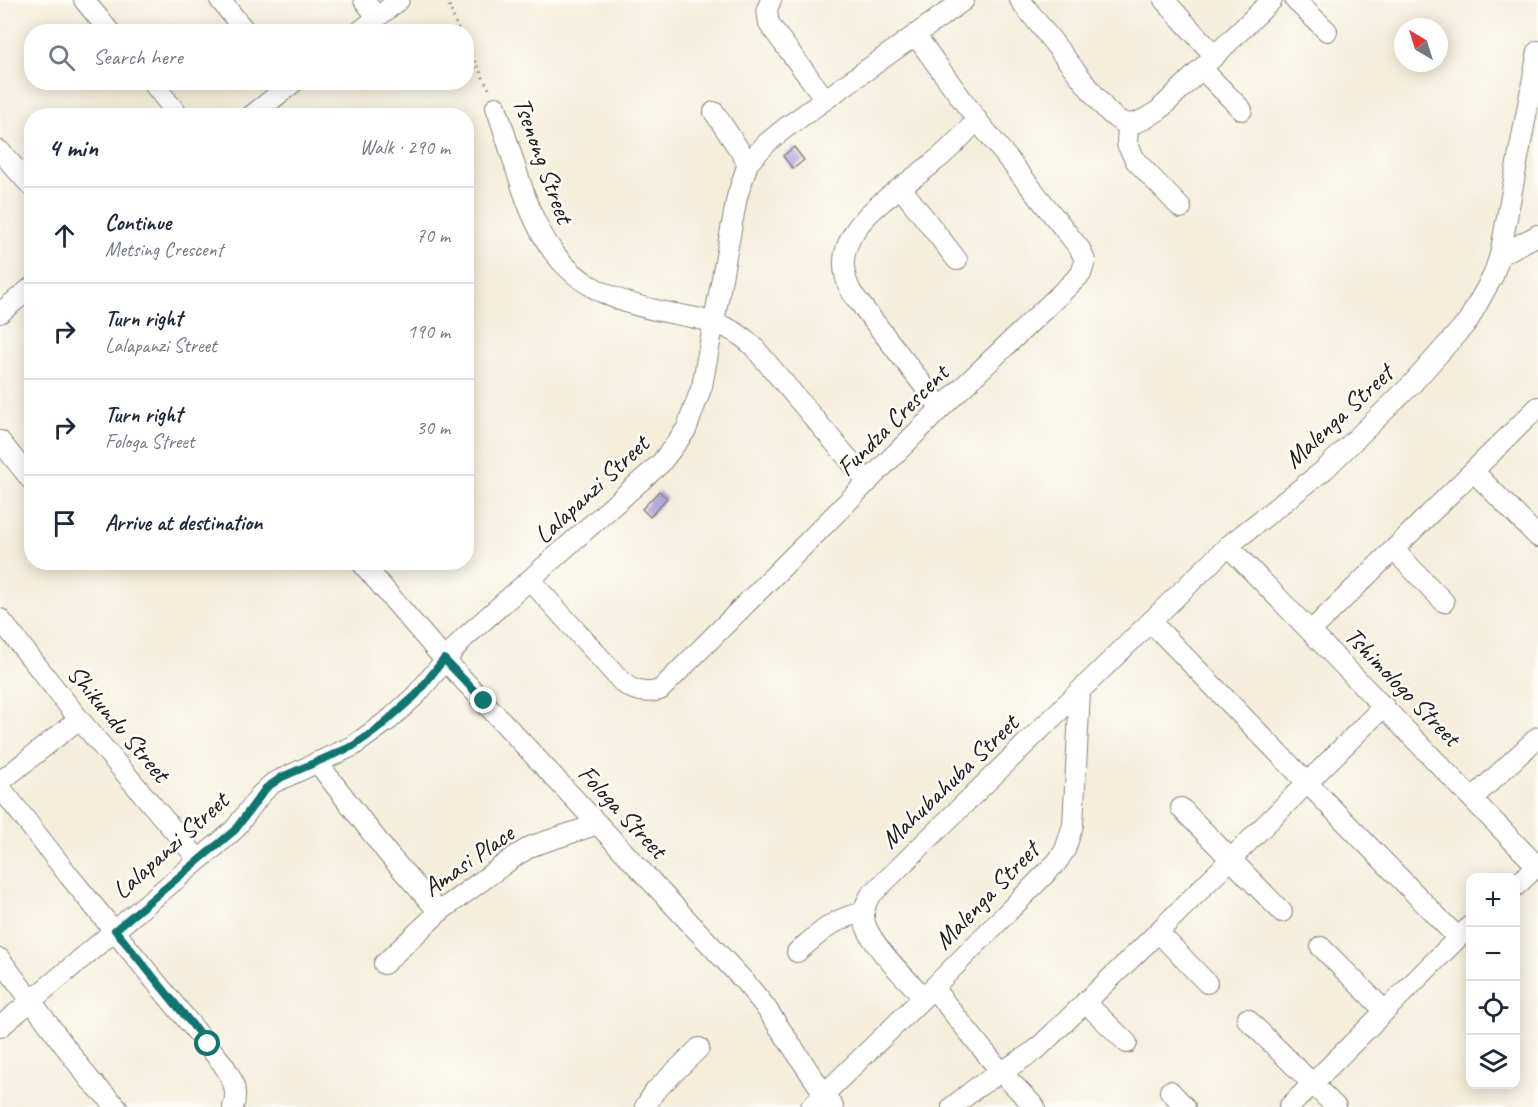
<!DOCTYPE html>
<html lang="en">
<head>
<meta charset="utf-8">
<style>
  :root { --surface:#fff; --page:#f2f2f3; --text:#1f2937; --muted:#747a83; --line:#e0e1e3 }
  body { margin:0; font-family:Caveat,sans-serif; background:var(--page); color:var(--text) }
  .controls { position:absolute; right:18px; bottom:18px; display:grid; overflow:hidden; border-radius:12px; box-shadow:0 3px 15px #0003 }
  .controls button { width:54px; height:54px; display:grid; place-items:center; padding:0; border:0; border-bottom:2px solid var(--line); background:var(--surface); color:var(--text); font:30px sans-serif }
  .compass { position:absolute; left:1394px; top:18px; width:54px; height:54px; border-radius:50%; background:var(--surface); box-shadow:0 3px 15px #0003; rotate:322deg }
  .stop { position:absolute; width:18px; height:18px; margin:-14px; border:4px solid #0f766e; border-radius:50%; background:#fff }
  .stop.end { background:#0f766e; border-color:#fff; box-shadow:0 2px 6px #0008 }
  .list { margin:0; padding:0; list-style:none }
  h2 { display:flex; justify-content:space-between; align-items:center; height:78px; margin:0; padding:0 24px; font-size:26px }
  h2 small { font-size:20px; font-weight:400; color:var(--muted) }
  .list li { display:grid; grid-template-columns:39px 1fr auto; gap:18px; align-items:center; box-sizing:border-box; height:96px; padding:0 24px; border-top:2px solid var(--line) }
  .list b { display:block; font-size:22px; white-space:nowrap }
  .list p { margin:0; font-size:20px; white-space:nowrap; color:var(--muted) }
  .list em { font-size:20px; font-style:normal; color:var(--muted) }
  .icon { flex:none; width:33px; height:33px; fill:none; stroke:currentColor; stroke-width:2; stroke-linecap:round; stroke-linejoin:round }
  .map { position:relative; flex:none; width:1538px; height:1107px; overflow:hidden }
  .search { position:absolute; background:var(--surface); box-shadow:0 3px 15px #0003; left:24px; top:24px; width:450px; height:66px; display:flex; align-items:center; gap:15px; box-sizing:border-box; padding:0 21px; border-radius:24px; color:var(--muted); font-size:22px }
  .panel { position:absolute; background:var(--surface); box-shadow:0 3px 15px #0003; left:24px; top:108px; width:450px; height:462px; border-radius:24px }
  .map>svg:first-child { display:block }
  .building { fill:#aea4db }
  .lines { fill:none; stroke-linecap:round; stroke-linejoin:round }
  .minor-casing { stroke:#88857c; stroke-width:22 }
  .path { stroke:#88857c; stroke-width:3; stroke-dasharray:1.5 4.5; stroke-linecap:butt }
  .minor { stroke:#fff; stroke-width:20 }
  .route { stroke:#0f766e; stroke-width:8 }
  .labels { text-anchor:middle; stroke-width:5; stroke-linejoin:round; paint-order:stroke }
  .street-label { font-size:26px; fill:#1c1c1c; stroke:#fdfcf7 }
</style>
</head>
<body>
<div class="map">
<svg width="1538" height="1107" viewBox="0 0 1538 1107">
  <rect width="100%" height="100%" fill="#fdfcf7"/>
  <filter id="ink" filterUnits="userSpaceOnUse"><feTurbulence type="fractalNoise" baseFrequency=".0167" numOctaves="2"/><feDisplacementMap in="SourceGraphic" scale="12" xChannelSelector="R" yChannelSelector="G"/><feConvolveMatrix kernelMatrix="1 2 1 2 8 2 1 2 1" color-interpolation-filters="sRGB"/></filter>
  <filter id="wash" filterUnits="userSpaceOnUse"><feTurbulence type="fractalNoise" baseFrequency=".008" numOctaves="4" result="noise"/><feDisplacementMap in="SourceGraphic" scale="24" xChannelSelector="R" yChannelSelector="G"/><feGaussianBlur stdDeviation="1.35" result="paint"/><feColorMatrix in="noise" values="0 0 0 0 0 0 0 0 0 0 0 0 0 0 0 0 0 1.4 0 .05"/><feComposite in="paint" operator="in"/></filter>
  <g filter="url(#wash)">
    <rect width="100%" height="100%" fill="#f4eedb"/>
    <g id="blocks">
      <g class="building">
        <polygon points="794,147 804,160 793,169 783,156"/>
        <polygon points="659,491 667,498 650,517 642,509"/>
      </g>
    </g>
  </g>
  <g filter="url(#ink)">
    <use href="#blocks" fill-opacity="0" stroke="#88857c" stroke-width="1.5"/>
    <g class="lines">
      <g class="minor-casing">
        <g id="minor">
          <polyline points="84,0 110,32"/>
          <polyline points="220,0 246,32"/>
          <polyline points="364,0 377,17"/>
          <polyline points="771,0 767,9 769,24 825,99"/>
          <path d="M1020,0L1103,106C1124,130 1134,127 1159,110L1272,0"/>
          <polyline points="1164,0 1215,56"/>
          <polyline points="1295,0 1327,31"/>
          <polyline points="359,32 399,0"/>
          <polyline points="1202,69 1242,110"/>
          <polyline points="152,82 179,116"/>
          <path d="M496,107C532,210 534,286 660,311C694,318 726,320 752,345L868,482"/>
          <polyline points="714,112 748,163"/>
          <polyline points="251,116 294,82"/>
          <polyline points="1128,124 1127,144 1136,161 1181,208"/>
          <polyline points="0,151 32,187"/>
          <polyline points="901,188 957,260"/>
          <polyline points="1500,255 1538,51"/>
          <polyline points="0,313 32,287"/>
          <path d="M941,408L852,293C819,232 895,195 934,162C950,150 963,135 977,120"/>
          <polyline points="0,441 32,481"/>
          <polyline points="1473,471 1538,537"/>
          <polyline points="1228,546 1537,866"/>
          <polyline points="1394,550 1444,602"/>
          <polyline points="361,562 444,659 745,982 764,1005 833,1107"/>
          <path d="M531,581L623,683C635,692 646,694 660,690L941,408L1081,274L1085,261L1080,249L977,120L916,36"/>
          <polyline points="0,619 79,719 198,859"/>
          <polyline points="1151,622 1457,937"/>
          <polyline points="1311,631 1538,407"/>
          <polyline points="317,762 388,854 439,912"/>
          <polyline points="0,782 79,719"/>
          <path d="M0,787L70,877L223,1064C232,1078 239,1091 233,1107"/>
          <polyline points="1473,798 1538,737"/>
          <polyline points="1181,808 1282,912"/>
          <polyline points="1516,886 1538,865"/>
          <polyline points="1158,932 1207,983"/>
          <polyline points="1321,947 1385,1011"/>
          <path d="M797,952C819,934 834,917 863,913"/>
          <polyline points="0,959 90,1080 117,1107"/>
          <polyline points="384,964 439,912 517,855 532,846 598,824"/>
          <polyline points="933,988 1001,1072 1035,1107"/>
          <path d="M924,997C907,980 871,945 865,923C862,913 865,904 870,896L1228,546L1324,470L1412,384L1468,321L1493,276L1500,255L1538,235"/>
          <polyline points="1085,1002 1127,1043"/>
          <polyline points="1247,1019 1336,1107"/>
          <polyline points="0,1027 225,838 235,829 260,795 273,783 353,746 390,719 416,695 464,638 661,463 686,430 702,386 737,197 748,163 768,142 784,129 964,0"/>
          <polyline points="1170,1091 1185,1107"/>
          <polyline points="645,1107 655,1091 699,1048"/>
          <polyline points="811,1107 933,988 1057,862 1065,850 1073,825 1080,692"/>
          <polyline points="952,1107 976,1088 1036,1050 1147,943 1384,706"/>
          <polyline points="1289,1107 1470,926"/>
        </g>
      </g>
      <g class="path">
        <polyline points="447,0 459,32"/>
        <polyline points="466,45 490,91"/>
      </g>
      <use href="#minor" class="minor"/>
    </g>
  </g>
  <g class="lines" filter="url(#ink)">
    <polyline class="route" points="208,1044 115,930 235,830 266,788 282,777 353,746 375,731 416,695 444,659 484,701"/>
  </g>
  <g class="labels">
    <g class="street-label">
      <text transform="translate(544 160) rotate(70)" y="9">Tsenong Street</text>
      <text transform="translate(1338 416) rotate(-43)" y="9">Malenga Street</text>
      <text transform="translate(892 420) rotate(-45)" y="9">Fundza Crescent</text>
      <text transform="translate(591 489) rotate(-43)" y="9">Lalapanzi Street</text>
      <text transform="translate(1403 686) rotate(46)" y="9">Tshimologo Street</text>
      <text transform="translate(119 723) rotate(50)" y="9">Shikundu Street</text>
      <text transform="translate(949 781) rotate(-44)" y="9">Mahubahuba Street</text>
      <text transform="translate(623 811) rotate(47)" y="9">Fologa Street</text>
      <text transform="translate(170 845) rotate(-42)" y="9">Lalapanzi Street</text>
      <text transform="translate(468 860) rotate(-35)" y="9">Amasi Place</text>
      <text transform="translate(986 895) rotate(-46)" y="9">Malenga Street</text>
    </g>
  </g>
</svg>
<div class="controls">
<button>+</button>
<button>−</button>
<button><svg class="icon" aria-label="locate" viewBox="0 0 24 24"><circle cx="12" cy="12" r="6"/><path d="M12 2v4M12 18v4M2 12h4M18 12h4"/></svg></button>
<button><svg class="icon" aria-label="layers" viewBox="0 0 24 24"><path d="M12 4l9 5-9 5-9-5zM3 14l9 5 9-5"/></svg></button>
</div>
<svg class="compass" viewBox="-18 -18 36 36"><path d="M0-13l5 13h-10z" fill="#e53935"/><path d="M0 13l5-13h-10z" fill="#747a83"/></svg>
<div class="stop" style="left:208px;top:1044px"></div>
<div class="stop end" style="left:484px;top:701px"></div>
<div class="search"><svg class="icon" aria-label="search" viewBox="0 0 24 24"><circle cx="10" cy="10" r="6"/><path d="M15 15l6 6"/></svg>Search here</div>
<section class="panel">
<h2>4 min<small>Walk · 290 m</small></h2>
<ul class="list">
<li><svg class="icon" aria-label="ahead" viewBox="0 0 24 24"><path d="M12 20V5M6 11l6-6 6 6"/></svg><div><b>Continue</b><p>Metsing Crescent</p></div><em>70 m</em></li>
<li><svg class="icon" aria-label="right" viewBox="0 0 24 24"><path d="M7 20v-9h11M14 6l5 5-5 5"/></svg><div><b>Turn right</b><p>Lalapanzi Street</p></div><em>190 m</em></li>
<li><svg class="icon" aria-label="right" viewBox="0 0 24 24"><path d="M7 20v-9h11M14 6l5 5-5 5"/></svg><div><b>Turn right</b><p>Fologa Street</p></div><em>30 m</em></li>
<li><svg class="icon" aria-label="arrive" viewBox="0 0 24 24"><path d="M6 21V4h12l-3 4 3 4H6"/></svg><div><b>Arrive at destination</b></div></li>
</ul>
</section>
</div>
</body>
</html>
